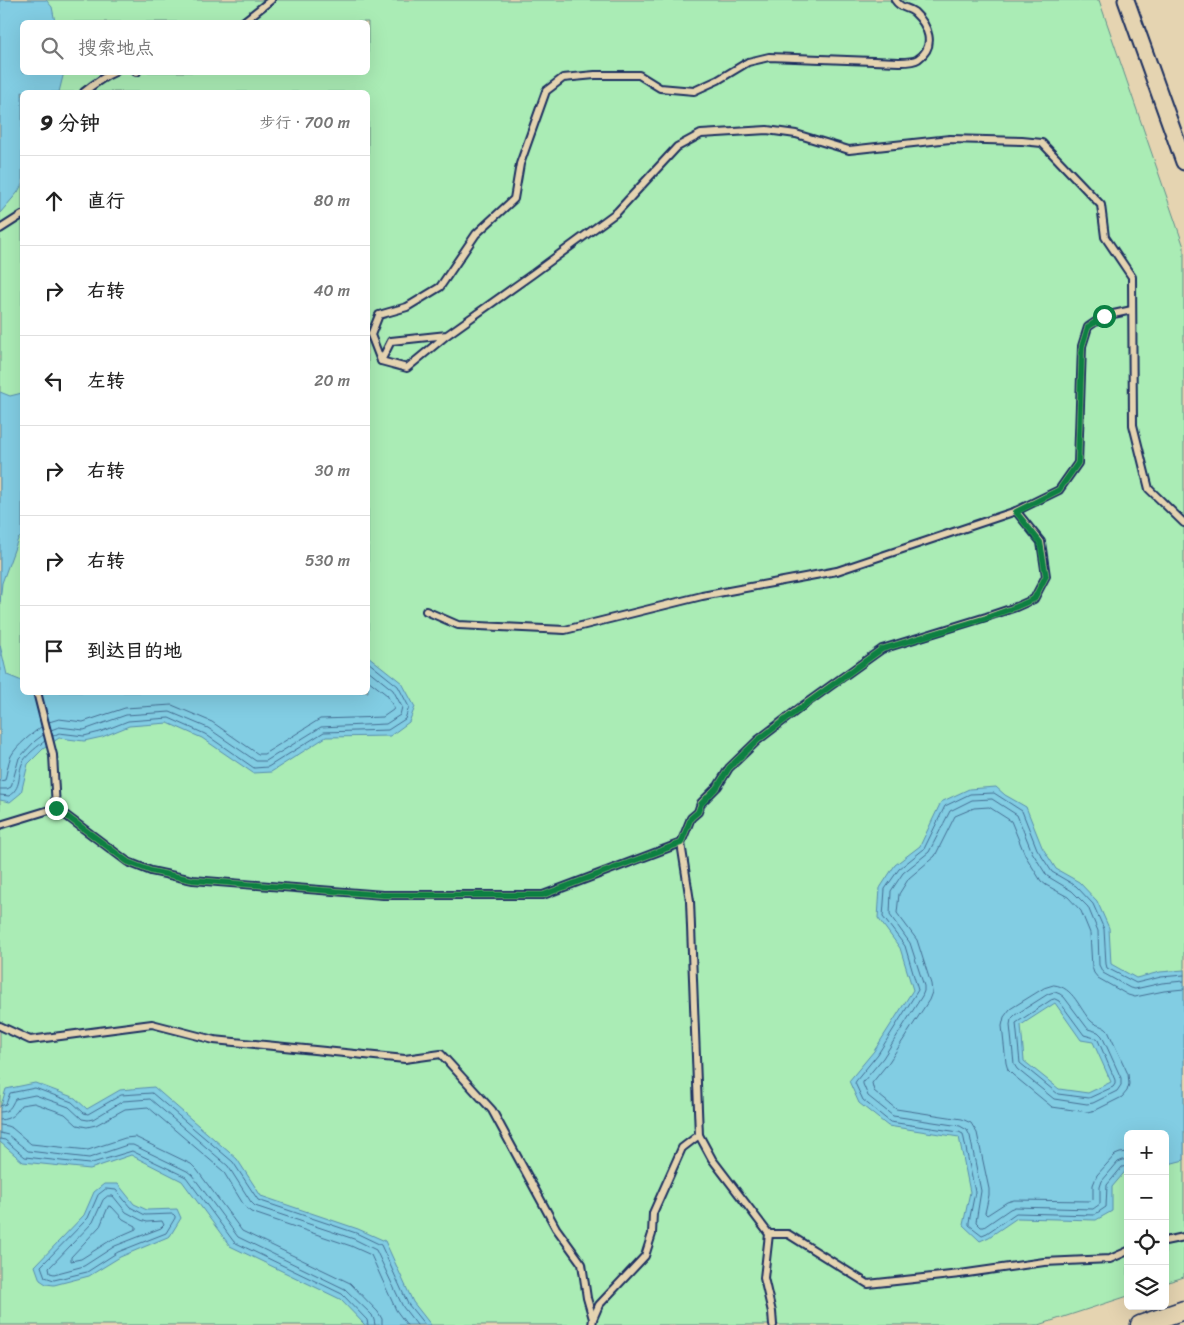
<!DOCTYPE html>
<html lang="zh">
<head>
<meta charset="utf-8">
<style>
  :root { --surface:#fff; --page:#f2f2f2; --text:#222; --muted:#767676; --line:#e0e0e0 }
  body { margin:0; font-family:Sriracha,"LXGW WenKai TC",sans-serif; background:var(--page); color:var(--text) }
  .controls { position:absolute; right:15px; bottom:15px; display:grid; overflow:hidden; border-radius:8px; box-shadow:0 5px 20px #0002 }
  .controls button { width:45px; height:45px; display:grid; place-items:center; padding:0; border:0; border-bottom:1px solid var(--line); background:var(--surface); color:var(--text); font:25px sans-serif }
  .stop { position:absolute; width:15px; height:15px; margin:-11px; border:4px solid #0b8043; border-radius:50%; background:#fff }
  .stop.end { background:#0b8043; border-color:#fff; box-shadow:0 1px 5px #0008 }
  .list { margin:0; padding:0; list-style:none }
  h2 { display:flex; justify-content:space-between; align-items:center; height:65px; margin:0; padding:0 20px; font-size:21px }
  h2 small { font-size:16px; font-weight:400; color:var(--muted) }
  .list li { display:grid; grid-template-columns:32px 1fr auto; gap:15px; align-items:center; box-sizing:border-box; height:90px; padding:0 20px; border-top:1px solid var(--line) }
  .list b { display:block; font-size:19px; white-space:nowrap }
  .list em { font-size:16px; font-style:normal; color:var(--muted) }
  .icon { flex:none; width:28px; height:28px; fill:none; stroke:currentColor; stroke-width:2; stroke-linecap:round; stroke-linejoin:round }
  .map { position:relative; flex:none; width:1184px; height:1325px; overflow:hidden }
  .search { position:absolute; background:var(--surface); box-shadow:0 5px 20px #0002; left:20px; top:20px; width:350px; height:55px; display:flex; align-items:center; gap:12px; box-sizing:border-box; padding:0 18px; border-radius:8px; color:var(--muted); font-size:19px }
  .panel { position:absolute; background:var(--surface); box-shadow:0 5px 20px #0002; left:20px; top:90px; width:350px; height:605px; border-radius:8px }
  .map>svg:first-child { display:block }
  .green { fill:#aaecb5; stroke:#628e8a; fill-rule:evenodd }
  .water { fill:#82cde3; stroke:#598eae; fill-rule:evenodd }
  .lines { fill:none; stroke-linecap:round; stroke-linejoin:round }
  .shore { stroke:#446e93; stroke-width:1 }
  .service-casing { stroke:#1b2f5e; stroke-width:10 }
  .tertiary-casing { stroke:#1b2f5e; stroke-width:19 }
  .secondary-casing { stroke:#1b2f5e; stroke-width:21 }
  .service { stroke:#e5d4b1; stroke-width:6 }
  .tertiary { stroke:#e5d4b1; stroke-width:15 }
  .secondary { stroke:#e5d4b1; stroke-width:18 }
  .route { stroke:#0b8043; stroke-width:6 }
</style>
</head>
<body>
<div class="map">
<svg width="1184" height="1325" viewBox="0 0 1184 1325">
  <rect width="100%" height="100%" fill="#e5d4b1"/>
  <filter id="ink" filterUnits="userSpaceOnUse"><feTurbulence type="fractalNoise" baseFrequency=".02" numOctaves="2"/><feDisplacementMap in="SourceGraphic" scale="10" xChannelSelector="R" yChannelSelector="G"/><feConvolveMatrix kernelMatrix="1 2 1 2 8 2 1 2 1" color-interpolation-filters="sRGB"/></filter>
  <g filter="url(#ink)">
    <path class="green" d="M0,0H1099L1184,247V1277L1165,1283V1134H1128V1296L1039,1325H0ZM22,22H368V72H22ZM22,92H368V692H22Z"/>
    <g class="water">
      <polygon points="0,0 46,0 52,7 55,22 22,22 22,72 63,73 63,76 59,92 22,92 22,184 18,192 0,213"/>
      <polygon points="0,392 10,396 22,393 22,536 18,539 2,583 0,602"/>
      <polygon points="0,645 7,675 22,681 22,692 368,692 368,656 402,683 415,707 409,722 390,736 326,737 271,772 253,773 202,738 168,723 129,726 102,737 84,741 59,738 43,749 28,764 21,793 10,802 0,800"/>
      <path d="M996,787L1005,795L1026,807L1042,847L1056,869L1079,882L1097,901L1109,928L1111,964L1136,978L1160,972L1184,970V1160L1165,1165V1134H1128V1168L1112,1187V1211L1096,1220L1017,1218L989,1237L980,1241L963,1225L970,1192L959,1137L888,1126L859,1103L849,1081L874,1051L913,990L900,948L878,918L880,888L895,865L920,846L941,802L969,789ZM1055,1003L1081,1040L1093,1042L1111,1082L1088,1093L1059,1089L1024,1061L1021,1025Z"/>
      <polygon points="35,1083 75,1098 87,1109 120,1090 154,1087 237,1159 261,1196 358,1229 385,1241 413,1302 431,1325 365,1325 340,1299 230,1246 182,1181 131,1155 90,1169 23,1162 0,1142 0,1109 6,1089"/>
      <polygon points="104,1184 118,1184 134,1204 147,1210 177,1209 181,1218 170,1236 120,1257 89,1276 54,1285 46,1284 40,1280 35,1266 84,1215 94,1192"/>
    </g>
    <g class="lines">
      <g class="shore">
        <polyline points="49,722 59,719 83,722 125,708 172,705 212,722 258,754 264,754 320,719 383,717 393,710 394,708 387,695 368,680"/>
        <polyline points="51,730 59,727 84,730 126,715 170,712 208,728 256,761 266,761 321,727 386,724 400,715 402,707 393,690 368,670"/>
        <polyline points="53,736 59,733 84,736 100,732 128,721 169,718 205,734 254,768 268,767 324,732 388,730 405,719 409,707 398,686 368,662"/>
        <path d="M0,781L5,780C7,772 8,763 11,756C17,745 32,734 41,727"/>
        <polyline points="0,789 7,789 11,787 19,758 35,741 43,735"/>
        <path d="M0,795L9,796C24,785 16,773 24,760C29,753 38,746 45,741"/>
        <path d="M1054,985C1074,987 1079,1009 1091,1021C1096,1026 1103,1025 1108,1031L1128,1074L1129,1084L1127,1091L1122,1097L1096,1110L1087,1112L1052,1107L1013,1075L1008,1070L1006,1063L1002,1026L1004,1017L1010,1009L1044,988Z"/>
        <polygon points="1055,992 1060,994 1064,997 1088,1029 1098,1032 1102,1036 1121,1078 1121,1085 1117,1091 1093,1103 1087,1104 1054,1099 1017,1069 1014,1064 1010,1025 1011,1019 1015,1015 1048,994"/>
        <polygon points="1055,999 1059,1001 1084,1035 1095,1038 1098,1040 1115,1080 1115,1084 1113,1087 1089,1098 1058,1094 1020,1063 1016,1023 1051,1000"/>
        <polyline points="0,1106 6,1104 10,1093 35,1088 72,1102 84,1113 88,1114 121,1095 152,1093 233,1162 258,1200 356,1233 381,1245 408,1304 425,1325"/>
        <path d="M0,1112C10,1112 11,1106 15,1099L35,1095L69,1107L82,1119L88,1120L93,1119L123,1101L150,1099L228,1166L251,1202L255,1206L354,1239L376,1250L403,1307L417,1325"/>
        <path d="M0,1120C11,1119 16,1114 21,1105L34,1103L65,1114L77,1125L87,1127L96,1125L125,1109L148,1107L223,1171L245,1207L251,1212L351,1246L371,1255L396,1310L407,1325"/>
        <polyline points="0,1125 7,1126 12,1128 31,1144 88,1150 125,1138 135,1137 191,1164 197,1170 242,1231 350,1283 378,1312 382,1319 382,1325"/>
        <polyline points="0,1133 8,1135 28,1151 89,1158 127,1145 133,1145 187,1171 192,1175 238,1237 345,1289 372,1315 374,1320 375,1325"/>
        <polyline points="0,1139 5,1140 25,1157 89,1164 132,1151 186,1177 234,1242 342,1294 367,1320 368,1325"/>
        <polyline points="1128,1152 1120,1153 1115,1155 1097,1175 1093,1185 1093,1199 1091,1201 1014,1200 1007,1202 987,1215 985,1213 989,1195 989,1189 977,1133 971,1123 962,1119 896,1109 874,1091 872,1083 889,1062 929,1000 932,992 931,984 917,940 897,913 899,894 909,878 935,856 955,816 974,808 989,807 1011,821 1025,855 1041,881 1046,885 1068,897 1081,911 1090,933 1092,967 1094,973 1098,978 1128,995 1135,997 1164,991 1184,989"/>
        <polyline points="1128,1159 1123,1160 1118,1162 1102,1181 1100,1187 1100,1204 1093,1209 1015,1207 1010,1209 984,1227 981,1227 976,1222 981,1191 970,1136 967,1130 960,1126 893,1116 868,1096 863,1084 863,1082 883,1058 922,996 924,991 924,986 910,943 890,915 891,891 903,873 929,852 950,811 972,800 992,799 1017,815 1032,852 1047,876 1072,891 1088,907 1098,931 1099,965 1103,973 1130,988 1135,989 1162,983 1184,981"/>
        <polyline points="1128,1166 1122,1167 1107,1185 1106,1207 1094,1215 1016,1213 987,1233 982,1235 969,1225 969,1222 975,1192 963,1134 959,1132 890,1122 863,1100 855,1083 856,1081 878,1054 918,990 905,946 883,917 885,889 899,869 924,849 945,806 970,794 994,793 1022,811 1037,849 1052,872 1076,886 1093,904 1104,929 1106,964 1107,968 1136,983 1161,977 1184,975"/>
        <polygon points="106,1189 116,1190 130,1207 145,1215 173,1214 175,1216 175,1218 166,1233 118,1252 87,1272 54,1280 45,1277 41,1266 88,1218 98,1195"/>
        <polygon points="108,1196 113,1196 126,1212 141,1220 147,1222 162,1221 164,1225 161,1228 115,1246 84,1266 54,1274 50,1273 49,1268 93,1222 103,1200"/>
        <polygon points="109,1206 112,1207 123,1219 136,1226 136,1229 111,1240 81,1259 71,1261 71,1257 100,1226"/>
      </g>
      <g class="service-casing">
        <g id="service">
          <polyline points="243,22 271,0"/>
          <polyline points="136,72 137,72"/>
          <path d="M84,92C94,84 103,77 115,72"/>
          <polyline points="0,229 22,215"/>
          <polyline points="447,335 391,341 381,361 407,368 447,335 534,273 617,212 677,147 701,134 767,130 796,134 849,150 950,139 1022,141 1042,143 1101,205 1105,237 1132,277 1133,425 1149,489 1184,523"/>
          <path d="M381,361L371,335L379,315L407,307L440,287L476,234L514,199L520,164L546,91L563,78L595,75H639L660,88L694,91L718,80L748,62L769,57L899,62C904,62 914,62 918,59C937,46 928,25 914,12C906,6 902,10 895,0"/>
          <polyline points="1016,511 1041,542 1046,576 1034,599 1016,607 986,617 882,649 801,707 758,740 729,768 718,786 701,803 698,812 691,818 681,843 690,901 699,1135 712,1159 769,1234 788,1234 868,1284 960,1274 1044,1262 1110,1259 1128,1251"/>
          <polyline points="426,611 458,625 565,630 702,596 837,571 1016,511 1059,490 1078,463 1082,346 1088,327 1104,316 1132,310"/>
          <polyline points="37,692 53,755 56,808"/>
          <polyline points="0,825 56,808 128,862 151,871 193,880 383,895 543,895 681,843"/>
          <polyline points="0,1026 30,1040 152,1024 214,1040 405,1059 441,1054 492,1110 556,1228 582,1264 587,1298 593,1319"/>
          <polyline points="769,1234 764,1278 772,1312 773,1325"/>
          <polyline points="1165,1241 1184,1237"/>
          <polyline points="592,1325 593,1319 599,1305 645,1256 652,1234 653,1213 682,1148 699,1135"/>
        </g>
      </g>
      <g class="tertiary-casing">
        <polyline id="tertiary" points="1126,0 1184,162"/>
      </g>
      <g class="secondary-casing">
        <polyline id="secondary" points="1140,1325 1184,1310"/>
      </g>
      <use href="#service" class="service"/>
      <use href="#tertiary" class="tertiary"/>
      <use href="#secondary" class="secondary"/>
    </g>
  </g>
  <g class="lines" filter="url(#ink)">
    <polyline class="route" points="56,808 128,862 151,871 193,880 383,895 543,895 681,843 691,818 698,812 701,804 718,786 729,768 758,740 802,707 882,649 986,618 1016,607 1034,599 1046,576 1040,542 1016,512 1059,490 1078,463 1082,346 1088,327 1104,316"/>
  </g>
</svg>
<div class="controls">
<button>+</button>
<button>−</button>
<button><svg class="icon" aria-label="locate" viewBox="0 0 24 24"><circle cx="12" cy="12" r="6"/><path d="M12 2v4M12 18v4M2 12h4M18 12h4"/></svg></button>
<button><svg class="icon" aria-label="layers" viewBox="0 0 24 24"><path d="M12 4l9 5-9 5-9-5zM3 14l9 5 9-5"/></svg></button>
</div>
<div class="stop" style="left:1104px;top:316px"></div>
<div class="stop end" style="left:56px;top:808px"></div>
<div class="search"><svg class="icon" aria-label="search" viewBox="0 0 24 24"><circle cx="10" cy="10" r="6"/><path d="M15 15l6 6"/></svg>搜索地点</div>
<section class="panel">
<h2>9 分钟<small>步行 · 700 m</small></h2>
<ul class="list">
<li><svg class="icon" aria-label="ahead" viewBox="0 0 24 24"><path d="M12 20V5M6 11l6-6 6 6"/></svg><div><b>直行</b></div><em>80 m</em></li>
<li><svg class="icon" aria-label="right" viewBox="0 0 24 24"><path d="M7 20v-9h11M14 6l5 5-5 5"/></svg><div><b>右转</b></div><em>40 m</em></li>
<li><svg class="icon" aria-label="left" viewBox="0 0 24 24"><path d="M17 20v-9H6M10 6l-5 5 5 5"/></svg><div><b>左转</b></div><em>20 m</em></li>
<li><svg class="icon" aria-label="right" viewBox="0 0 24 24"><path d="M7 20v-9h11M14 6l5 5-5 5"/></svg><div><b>右转</b></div><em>30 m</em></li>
<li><svg class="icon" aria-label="right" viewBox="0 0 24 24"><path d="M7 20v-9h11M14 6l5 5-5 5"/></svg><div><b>右转</b></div><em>530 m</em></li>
<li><svg class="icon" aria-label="arrive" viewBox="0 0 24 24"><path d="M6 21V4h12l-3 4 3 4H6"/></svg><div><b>到达目的地</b></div></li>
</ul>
</section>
</div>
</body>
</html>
